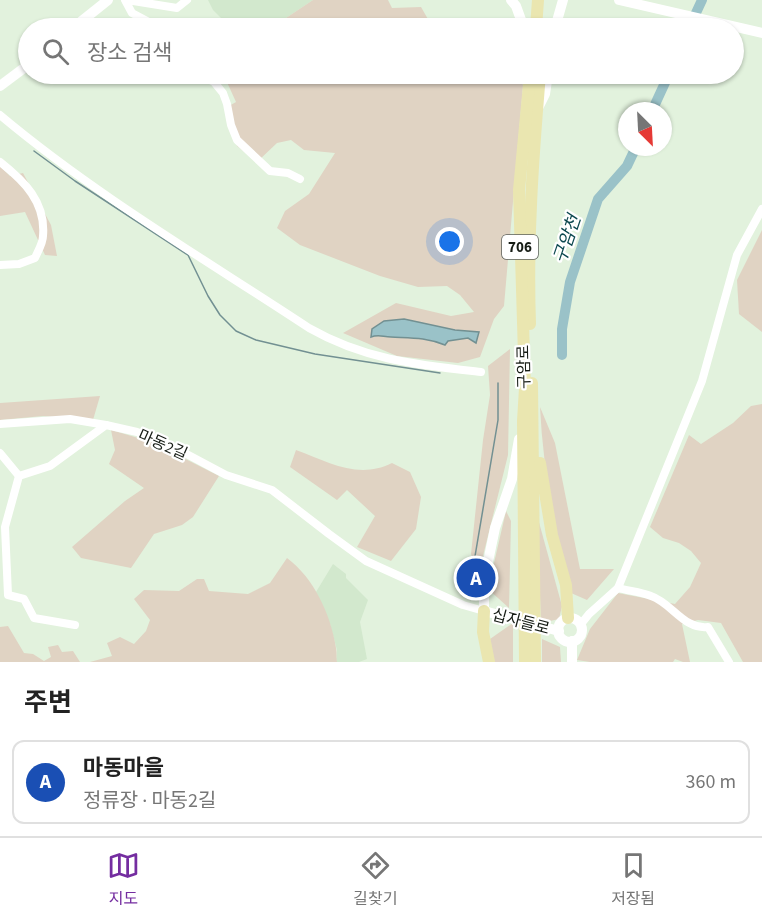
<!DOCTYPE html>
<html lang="ko">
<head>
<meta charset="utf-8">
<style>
  :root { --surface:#fff; --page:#f6f6f6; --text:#222; --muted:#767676; --line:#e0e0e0; --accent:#742da0 }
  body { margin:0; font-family:"Source Sans 3","Noto Sans KR",sans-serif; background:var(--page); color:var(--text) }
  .compass { position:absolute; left:618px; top:102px; width:54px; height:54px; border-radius:50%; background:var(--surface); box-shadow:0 2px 4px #0004; rotate:156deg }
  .you { position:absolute; left:450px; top:242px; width:21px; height:21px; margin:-15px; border:4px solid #fff; border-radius:50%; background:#1a73e8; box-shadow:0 0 0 9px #1a73e833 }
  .badge { display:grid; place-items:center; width:39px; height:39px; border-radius:50%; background:var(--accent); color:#fff; font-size:20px; font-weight:700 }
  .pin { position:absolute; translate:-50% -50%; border:3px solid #fff; box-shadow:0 2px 6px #0006 }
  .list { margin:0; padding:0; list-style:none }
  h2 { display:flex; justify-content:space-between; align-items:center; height:78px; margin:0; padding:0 24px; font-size:26px }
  h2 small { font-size:20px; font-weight:400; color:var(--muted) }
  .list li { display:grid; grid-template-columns:39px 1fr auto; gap:18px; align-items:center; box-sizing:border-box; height:84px; margin:0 12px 12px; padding:0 12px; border:2px solid var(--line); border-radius:12px }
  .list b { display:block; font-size:22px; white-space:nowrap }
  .list p { margin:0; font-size:20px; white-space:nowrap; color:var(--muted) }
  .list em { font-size:20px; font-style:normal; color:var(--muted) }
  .icon { flex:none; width:33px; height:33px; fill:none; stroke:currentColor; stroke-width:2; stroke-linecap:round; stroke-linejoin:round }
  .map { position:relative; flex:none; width:762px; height:662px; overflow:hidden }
  .search { position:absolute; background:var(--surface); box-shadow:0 2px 4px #0004; left:18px; right:18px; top:18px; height:66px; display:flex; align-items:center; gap:15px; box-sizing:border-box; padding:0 21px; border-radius:33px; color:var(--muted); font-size:22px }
  .sheet { height:174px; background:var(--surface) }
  nav { display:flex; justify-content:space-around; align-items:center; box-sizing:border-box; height:84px; border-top:2px solid var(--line); background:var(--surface); font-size:16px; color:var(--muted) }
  nav a { display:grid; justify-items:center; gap:3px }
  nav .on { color:var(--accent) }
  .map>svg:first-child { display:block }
  .built { fill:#d2e8cd }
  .green { fill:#e0d3c3 }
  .water { fill:#9ac2c8; stroke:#729092; stroke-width:1.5 }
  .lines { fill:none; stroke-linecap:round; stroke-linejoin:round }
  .stream { stroke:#729092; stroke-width:1.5 }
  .river { stroke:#9ac2c8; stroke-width:10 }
  .street { stroke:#fff; stroke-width:8 }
  .secondary { stroke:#fff; stroke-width:10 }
  .primary { stroke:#eae6b0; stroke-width:12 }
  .labels { text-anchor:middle; stroke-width:4.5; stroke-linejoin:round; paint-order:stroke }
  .shield { fill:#fff; stroke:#5b5f5a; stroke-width:1.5 }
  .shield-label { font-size:15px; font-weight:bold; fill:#151b14 }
  .street-label { font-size:16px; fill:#151b14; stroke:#fff }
  .water-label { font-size:18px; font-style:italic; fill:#0c484f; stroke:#fff }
</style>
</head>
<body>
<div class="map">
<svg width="762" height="662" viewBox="0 0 762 662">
  <rect width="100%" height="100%" fill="#e2f2dd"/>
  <g class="built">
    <polygon points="208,0 313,0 271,28 231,28 213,10"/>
    <polygon points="333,564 346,574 346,578 368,600 360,622 367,659 359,662 336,662 337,650 330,624 316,592"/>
  </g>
  <g class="green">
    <polygon points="313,0 388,0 392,8 421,7 433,28 271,28"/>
    <polygon points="230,74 521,74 523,86 504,306 494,319 480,357 458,363 397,356 343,333 396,303 451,316 474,312 460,295 447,286 418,287 380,276 300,245 277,228 285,211 309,194 335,153 304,150 291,140 277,143 257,162 237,146 229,106 236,102 226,80"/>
    <polygon points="0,166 10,176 23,173 51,225 57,256 45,255 25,212 0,216"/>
    <polygon points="762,230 762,332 739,314 737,280"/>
    <polygon points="510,349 508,455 479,572 471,554 483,440 490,395 488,366"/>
    <polygon points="100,396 93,420 43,416 0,420 0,403"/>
    <polygon points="762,404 762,662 743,662 721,623 698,620 682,624 690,662 683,662 675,659 673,662 590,662 577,660 590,629 618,593 675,604 690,587 701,563 691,551 679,543 663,538 650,527 689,435 701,444 733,423 751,406"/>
    <path d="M540,407L555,443L580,569H614L587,600L571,593C555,532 543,470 540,407Z"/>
    <polygon points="111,430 152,442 219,476 193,517 182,525 154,534 131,568 81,558 72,547 125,501 144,488 109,464 115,450"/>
    <path d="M296,450C329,462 358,480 392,463L410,472L421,497L416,529L391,561L357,547L375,516L347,490L337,500L290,467Z"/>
    <polygon points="506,511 511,521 509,608 488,589"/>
    <polygon points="537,515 562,606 559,619 541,623"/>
    <path d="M287,558C314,578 331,615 336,648C337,653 336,658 337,662H90L112,656L107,643L120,637L134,644L146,631L150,620L134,599L144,590L179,591L197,579H204L209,591L248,594L270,583Z"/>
    <polygon points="513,623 513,662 493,662 490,639"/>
    <polygon points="8,626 24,653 33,654 44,661 51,657 48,647 58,645 62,652 73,651 80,662 0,662 0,627"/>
    <polygon points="542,639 560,647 561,662 542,662"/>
  </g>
  <path class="water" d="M404,319L455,330L479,332L476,343L468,338L448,341L445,345C426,337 411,338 391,337C383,337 379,334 371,337L372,329L384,321Z"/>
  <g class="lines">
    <g class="stream">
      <polyline points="34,151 75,181 188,255 208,296 220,315 236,331 256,340 315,354 440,373"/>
      <polyline points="472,574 498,420 498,383"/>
    </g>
    <g class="river">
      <polyline points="689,28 702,0"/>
      <polyline points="652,111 669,74"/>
      <polyline points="562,355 562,329 570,282 598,199 627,166 636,147"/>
    </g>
    <g class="street">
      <polyline points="125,0 132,13 160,28"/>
      <polyline points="127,0 177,8 187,0"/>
      <polyline points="198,74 214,82 223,93 227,104 231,125 237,140 270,171 288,173 300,179"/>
      <path d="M0,115C94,194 206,260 309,328C365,360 418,365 481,372"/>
      <path d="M0,162C24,181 46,202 43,236C43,243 38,251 35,258L19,264L0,265"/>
      <polyline points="0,424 70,419 106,425"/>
      <polyline points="0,453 19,476"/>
      <path d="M618,588C629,591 641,592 651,596C672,603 684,630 708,627L729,662"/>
      <polyline points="581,624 589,614 618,588 702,381 737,255 762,209"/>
      <polyline points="75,625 34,618 24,599 8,595 5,527 19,476 50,466 106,425 137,432 164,442 226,475 272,490 329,534 366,561 463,605 484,611"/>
    </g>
    <g class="secondary">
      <polyline points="511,0 516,6 524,28"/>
      <polyline points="619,0 762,33"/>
      <polyline points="73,28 108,0"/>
      <polyline points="555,28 563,0"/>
      <polyline points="0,86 28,65"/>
      <polyline points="538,108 545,94 548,74"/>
      <polyline points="519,439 512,479 495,528 489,557 484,581 484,611 559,631"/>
      <circle cx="570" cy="630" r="12"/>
      <polyline points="572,641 572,662"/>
    </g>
    <g class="primary">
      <polyline points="536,28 538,0"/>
      <path d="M530,324C527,240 533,157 540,74"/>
      <polyline points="532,383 535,662"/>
      <polyline points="540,463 552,535 566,585 568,618"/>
      <polyline points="484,611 483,632 489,662"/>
      <polyline points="525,662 523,421 525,388 519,190 530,74"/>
    </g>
  </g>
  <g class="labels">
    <rect class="shield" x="502" y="235" width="36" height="24" rx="4.5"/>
    <g class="shield-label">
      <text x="520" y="252">706</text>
    </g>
    <g class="street-label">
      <text transform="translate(523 367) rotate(-91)" y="6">구암로</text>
      <text transform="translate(163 444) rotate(24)" y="6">마동2길</text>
      <text transform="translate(521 621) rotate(15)" y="6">십자들로</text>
    </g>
    <g class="water-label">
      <text transform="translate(567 239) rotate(-71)" y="6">구암천</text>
    </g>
  </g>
</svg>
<svg class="compass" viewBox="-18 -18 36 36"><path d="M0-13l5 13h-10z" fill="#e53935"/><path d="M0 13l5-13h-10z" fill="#767676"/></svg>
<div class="you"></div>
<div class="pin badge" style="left:476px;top:578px;background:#1a4fb4">A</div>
<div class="search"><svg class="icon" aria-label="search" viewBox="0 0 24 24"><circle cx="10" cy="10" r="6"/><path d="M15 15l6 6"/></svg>장소 검색</div>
</div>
<section class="sheet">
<h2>주변<small></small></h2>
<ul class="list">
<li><span class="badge" style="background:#1a4fb4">A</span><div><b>마동마을</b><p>정류장 · 마동2길</p></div><em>360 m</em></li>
</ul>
</section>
<nav>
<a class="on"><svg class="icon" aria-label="map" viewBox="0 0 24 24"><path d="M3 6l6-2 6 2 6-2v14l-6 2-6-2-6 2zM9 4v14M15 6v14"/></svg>지도</a>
<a><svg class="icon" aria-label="directions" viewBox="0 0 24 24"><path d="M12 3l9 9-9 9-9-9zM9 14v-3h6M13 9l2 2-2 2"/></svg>길찾기</a>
<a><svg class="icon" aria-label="saved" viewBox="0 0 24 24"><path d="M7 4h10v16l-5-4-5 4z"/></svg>저장됨</a>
</nav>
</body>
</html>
